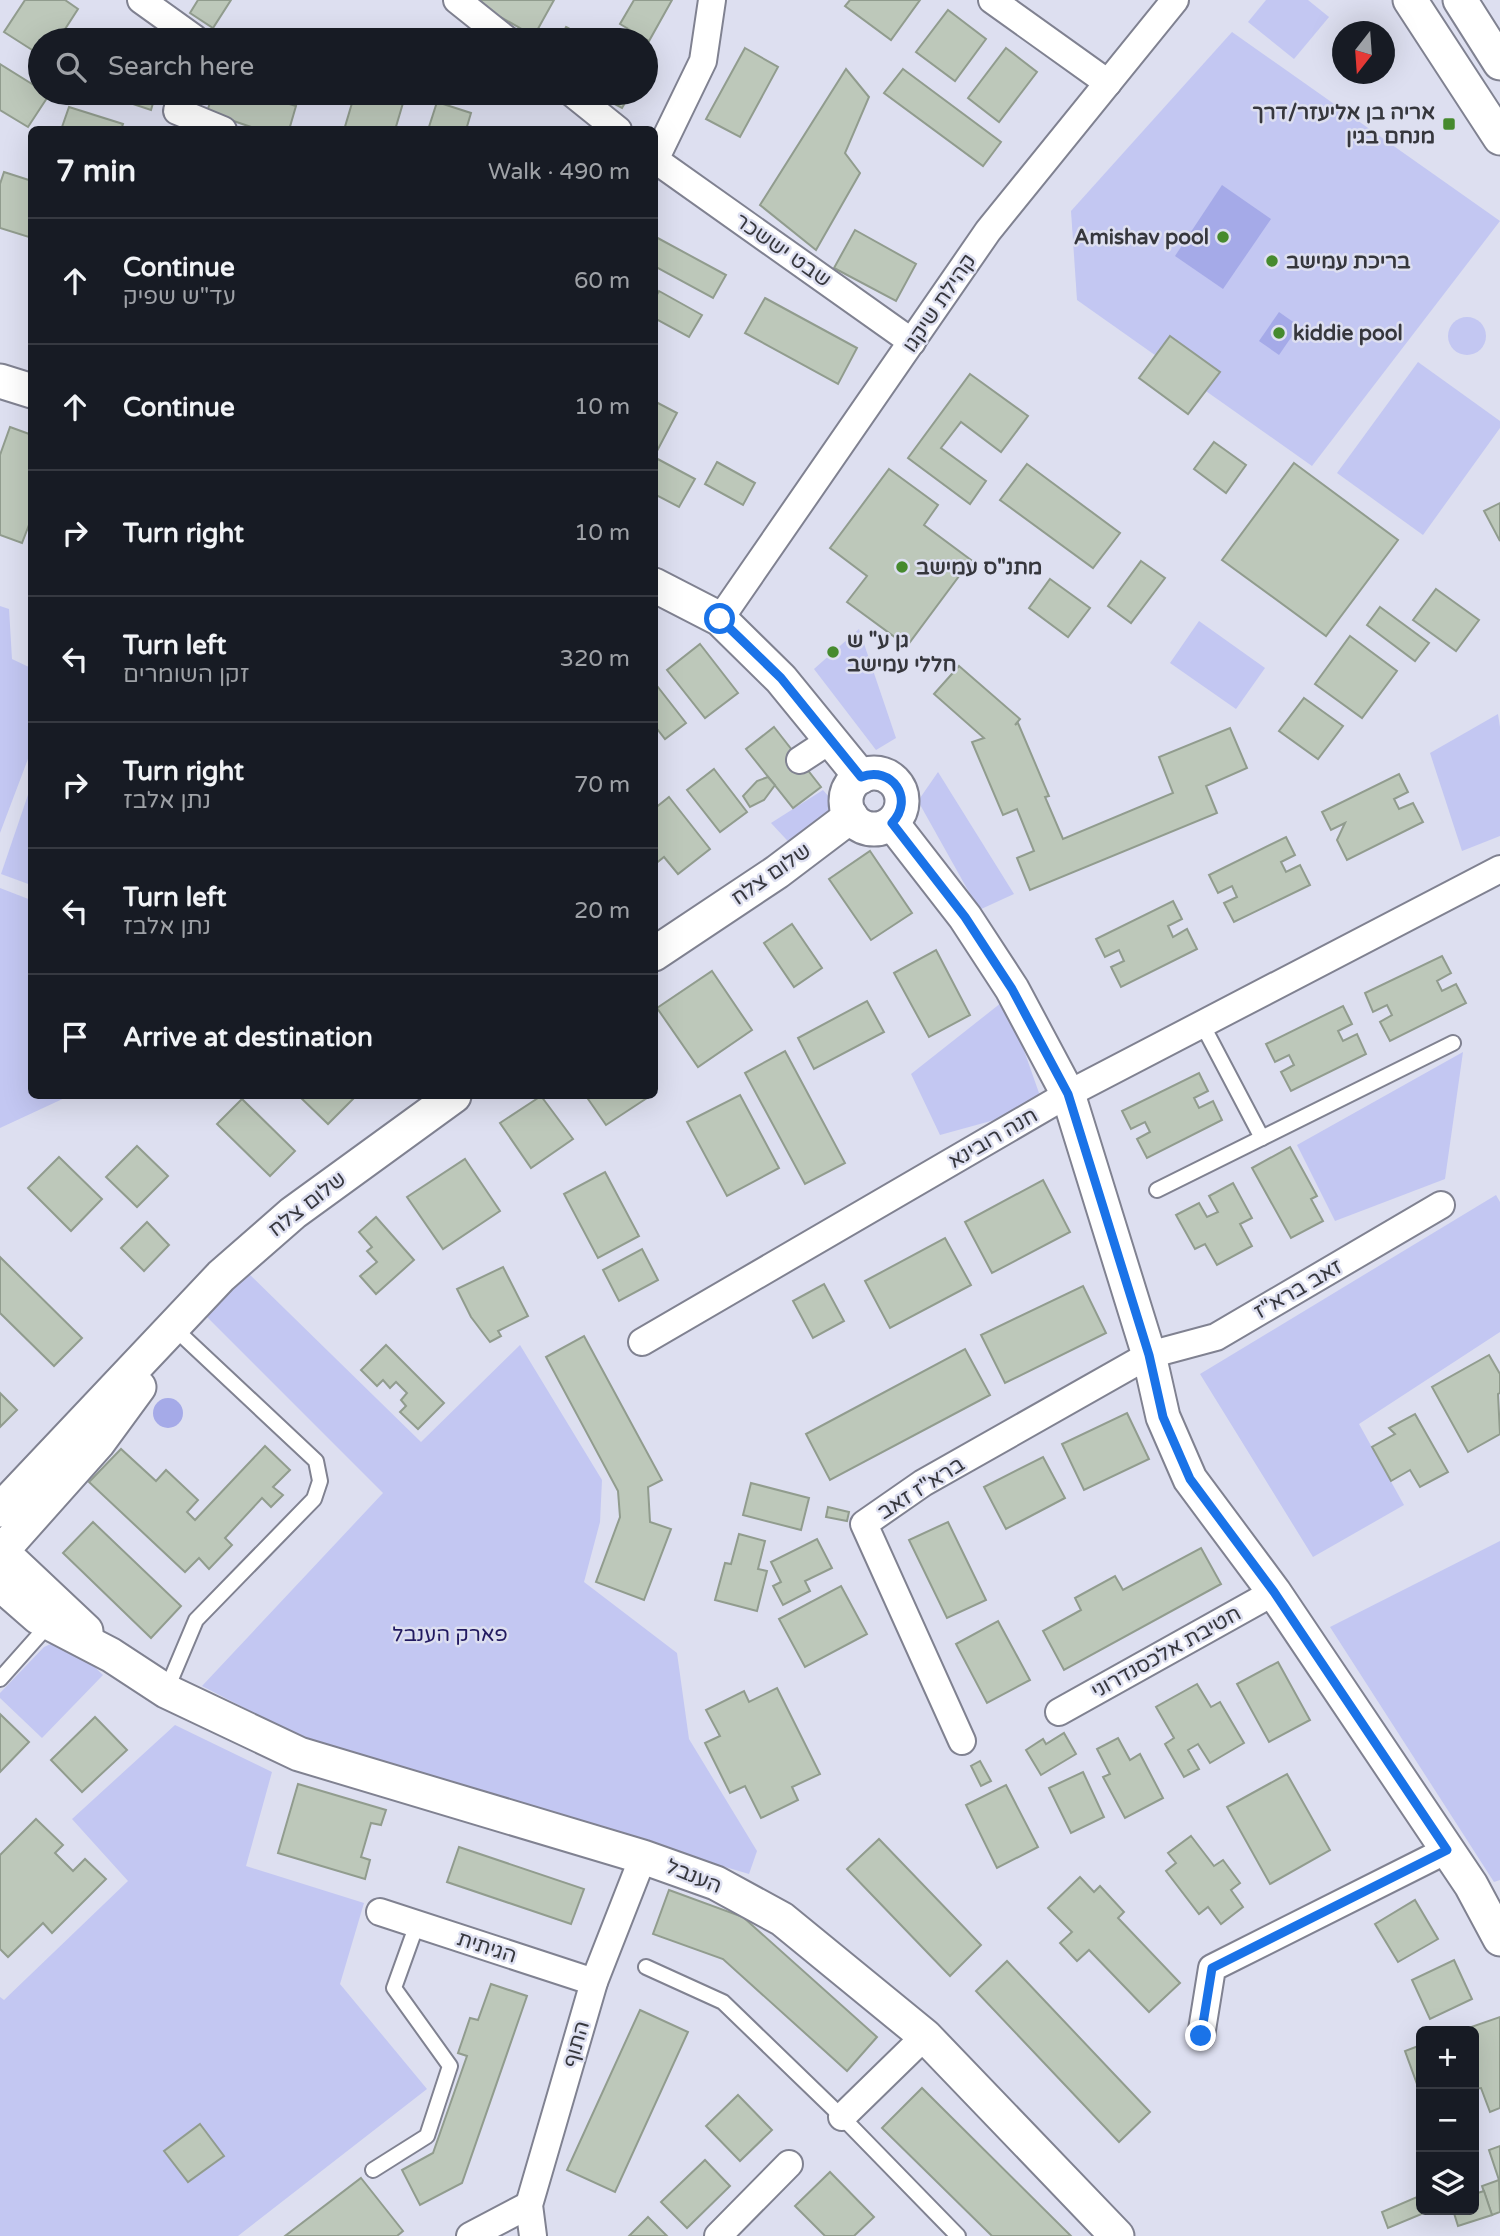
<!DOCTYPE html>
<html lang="en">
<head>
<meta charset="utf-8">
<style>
  :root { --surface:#171b24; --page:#20242c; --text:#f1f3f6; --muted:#9ea1a6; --line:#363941 }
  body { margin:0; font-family:"Varela Round",Heebo,sans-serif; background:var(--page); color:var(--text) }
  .controls { position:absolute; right:21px; bottom:21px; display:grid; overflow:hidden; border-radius:10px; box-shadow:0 7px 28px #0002 }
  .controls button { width:63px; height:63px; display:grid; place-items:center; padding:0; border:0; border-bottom:2px solid var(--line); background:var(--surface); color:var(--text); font:35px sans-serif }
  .compass { position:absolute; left:1332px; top:21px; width:63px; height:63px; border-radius:50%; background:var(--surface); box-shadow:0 7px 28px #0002; rotate:197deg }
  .stop { position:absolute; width:21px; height:21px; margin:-16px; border:5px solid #1a73e8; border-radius:50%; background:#fff }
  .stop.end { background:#1a73e8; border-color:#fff; box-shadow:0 2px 7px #0008 }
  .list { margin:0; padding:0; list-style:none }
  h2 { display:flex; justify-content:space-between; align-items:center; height:91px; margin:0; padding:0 28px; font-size:30px }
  h2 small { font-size:23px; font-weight:400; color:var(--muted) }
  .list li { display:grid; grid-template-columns:46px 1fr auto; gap:21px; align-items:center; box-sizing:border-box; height:126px; padding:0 28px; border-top:2px solid var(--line) }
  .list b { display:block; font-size:26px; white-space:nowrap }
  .list p { margin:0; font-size:23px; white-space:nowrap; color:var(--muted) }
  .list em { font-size:23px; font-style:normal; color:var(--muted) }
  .icon { flex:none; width:38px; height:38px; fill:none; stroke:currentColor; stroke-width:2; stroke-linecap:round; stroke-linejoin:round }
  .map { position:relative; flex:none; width:1500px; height:2236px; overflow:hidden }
  .search { position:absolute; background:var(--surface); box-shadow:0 7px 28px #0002; left:28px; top:28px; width:630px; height:77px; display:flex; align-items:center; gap:18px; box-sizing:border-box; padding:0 24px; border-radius:38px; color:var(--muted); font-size:26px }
  .panel { position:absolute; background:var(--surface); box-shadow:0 7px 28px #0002; left:28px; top:126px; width:630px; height:973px; border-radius:10px }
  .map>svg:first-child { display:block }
  .green { fill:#c3c7f2 }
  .water { fill:#a5aae8 }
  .building { fill:#bdc8ba; stroke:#919c8e; stroke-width:2 }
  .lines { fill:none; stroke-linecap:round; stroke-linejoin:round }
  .service-casing { stroke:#808291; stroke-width:18 }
  .minor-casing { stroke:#808291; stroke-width:30 }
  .tertiary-casing { stroke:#808291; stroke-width:37 }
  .service { stroke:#fff; stroke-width:14 }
  .minor { stroke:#fff; stroke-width:26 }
  .tertiary { stroke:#fff; stroke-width:33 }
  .route { stroke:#1a73e8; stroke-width:9 }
  .poi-dot { fill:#468a2e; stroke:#dddff0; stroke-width:2.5 }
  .labels { text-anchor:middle; stroke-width:5; stroke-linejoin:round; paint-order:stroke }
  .poi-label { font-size:21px; font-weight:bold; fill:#36373d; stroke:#dddff0; text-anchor:start }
  .street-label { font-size:21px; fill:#36373d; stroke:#dddff0 }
  .park-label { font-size:21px; fill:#221a61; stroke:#dddff0 }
</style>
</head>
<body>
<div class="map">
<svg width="1500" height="2236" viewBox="0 0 1500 2236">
  <rect width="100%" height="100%" fill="#dddff0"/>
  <g class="green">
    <polygon points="1266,0 1308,0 1329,17 1294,59 1248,22"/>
    <polygon points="1232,32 1500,221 1312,466 1077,300 1071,211"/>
    <circle cx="1467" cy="336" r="19"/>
    <polygon points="1418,362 1500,421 1500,428 1423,535 1337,473"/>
    <polygon points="0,606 9,609 12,659 31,668 31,751 0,833"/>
    <polygon points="1199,621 1265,668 1236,709 1170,663"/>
    <polygon points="859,629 896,738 876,750 814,669"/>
    <polygon points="1498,714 1500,727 1500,836 1462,851 1430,753"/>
    <polygon points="938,772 1014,894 979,910 918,801"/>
    <polygon points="31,786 31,885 1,874"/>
    <polygon points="823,790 848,819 798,852 771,823"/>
    <polygon points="0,888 31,900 32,1096 69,1096 0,1128"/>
    <polygon points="1006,999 1039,1093 1049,1105 940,1135 911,1074"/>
    <polygon points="1463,1052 1445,1179 1335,1221 1297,1145"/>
    <polygon points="1496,1195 1500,1202 1500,1332 1359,1424 1404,1505 1313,1557 1200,1374"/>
    <polygon points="245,1270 421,1442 520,1345 602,1480 600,1522 584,1582 677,1653 689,1739 757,1851 749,1874 324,1749 202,1686 383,1493 202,1312"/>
    <polygon points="1500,1541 1500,1880 1494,1882 1330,1627"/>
    <polygon points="55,1642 72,1645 103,1675 42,1738 0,1698 0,1693 44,1647"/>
    <polygon points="175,1725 272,1772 246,1866 364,1903 340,1984 427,2089 238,2236 0,2236 0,1997 4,2000 128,1881 72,1819"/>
  </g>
  <g class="water">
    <polygon points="1222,185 1271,219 1223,289 1175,256"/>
    <polygon points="1279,312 1299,326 1279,355 1259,341"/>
    <circle cx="168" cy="1413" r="15"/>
  </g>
  <g class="building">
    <polygon points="25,0 65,0 78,9 58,40 40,40 40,55 4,32"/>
    <polygon points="198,0 231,0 213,28 190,13"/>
    <polygon points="475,0 554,0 534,36 474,2"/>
    <polygon points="634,0 672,0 649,41 620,24"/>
    <polygon points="850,0 920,0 891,40 845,6"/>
    <polygon points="948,10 986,39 955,81 916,52"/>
    <polygon points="566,27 590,40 559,40"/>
    <polygon points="745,48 778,67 740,137 706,119"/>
    <polygon points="1006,48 1037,72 999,122 968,98"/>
    <polygon points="0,64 40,89 40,93 49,95 28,127 0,110"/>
    <polygon points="846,69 869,97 845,153 860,173 816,250 760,205"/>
    <polygon points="903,69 1001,142 983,166 884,93"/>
    <polygon points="100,93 156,93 151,110"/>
    <polygon points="213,93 253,93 296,106 289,130 260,130 207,112"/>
    <polygon points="355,93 406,93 395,130 344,130"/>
    <polygon points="594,93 631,93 622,108"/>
    <polygon points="437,102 471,113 466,130 428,130"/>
    <polygon points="69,107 123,124 121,130 61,130"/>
    <polygon points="4,172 32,181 32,238 0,228 0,184"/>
    <polygon points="855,230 916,264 896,301 834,268"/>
    <polygon points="654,236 726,275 713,298 654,266"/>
    <polygon points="659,291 702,315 689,337 654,318 654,300"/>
    <polygon points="765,298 857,348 838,384 745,333"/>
    <polygon points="1170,336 1220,372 1188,414 1139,378"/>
    <polygon points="970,374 1028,416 1001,452 961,422 941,448 986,481 970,504 908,458"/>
    <polygon points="654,401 677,413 656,453 654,452"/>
    <polygon points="10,427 32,435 32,517 22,543 0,535 0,455"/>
    <polygon points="1214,442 1246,465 1226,493 1194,469"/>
    <polygon points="654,457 695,479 679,507 654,494"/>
    <polygon points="717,462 755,483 743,505 705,484"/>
    <polygon points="1294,463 1398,540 1326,636 1222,560"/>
    <polygon points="1027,464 1120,533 1093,568 1000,500"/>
    <polygon points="889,469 938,505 924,525 971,560 907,646 847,602 867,576 830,548"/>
    <polygon points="1500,503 1500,541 1484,511"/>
    <polygon points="1141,561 1165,578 1131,623 1108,606"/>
    <polygon points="1050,579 1090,608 1068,637 1029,608"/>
    <polygon points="1436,589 1479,620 1456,651 1413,620"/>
    <polygon points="1380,607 1429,643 1415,661 1367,625"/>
    <polygon points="1350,636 1397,671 1362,718 1315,684"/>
    <polygon points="700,644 738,693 705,718 667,670"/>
    <polygon points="959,666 1020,719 1015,725 1018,723 1049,796 1045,797 1063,839 1173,793 1159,757 1230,728 1247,768 1206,786 1217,813 1030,890 1017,858 1034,851 1017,809 1003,815 972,742 984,738 934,694"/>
    <polygon points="654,682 686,723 665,739 654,725"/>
    <polygon points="1304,698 1343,726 1318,759 1279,731"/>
    <polygon points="774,727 821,787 793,808 746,749"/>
    <polygon points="714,769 747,812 720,832 687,790"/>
    <polygon points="1399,774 1408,792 1394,799 1399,809 1413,803 1423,822 1347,860 1337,840 1345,823 1331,830 1322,812"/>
    <polygon points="768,777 775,785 764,800 750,807 743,796 757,781"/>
    <polygon points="669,797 710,849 678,874 664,857 654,865 654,809"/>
    <polygon points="1286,837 1295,855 1281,862 1286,872 1300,865 1310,885 1234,922 1224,903 1237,897 1232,886 1218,893 1209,875"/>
    <polygon points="870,851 912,913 871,940 829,879"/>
    <polygon points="1173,901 1182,919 1168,926 1173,937 1187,929 1197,949 1121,987 1111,967 1124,961 1119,950 1105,957 1096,939"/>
    <polygon points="792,924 822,968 794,987 764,943"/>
    <polygon points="936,950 970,1015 929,1037 894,973"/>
    <polygon points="1442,956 1451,973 1437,981 1442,991 1456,984 1466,1003 1390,1041 1380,1022 1392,1015 1387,1005 1373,1012 1365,993"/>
    <polygon points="712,971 752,1030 698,1067 657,1008"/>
    <polygon points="867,1001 884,1032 814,1069 798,1038"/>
    <polygon points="1343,1006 1352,1024 1338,1031 1343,1041 1357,1034 1366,1054 1291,1091 1281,1072 1294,1065 1289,1055 1275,1062 1266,1044"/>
    <polygon points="785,1051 845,1163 805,1184 745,1073"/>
    <polygon points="1199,1073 1208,1091 1194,1098 1199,1108 1213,1101 1222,1120 1147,1158 1137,1139 1150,1132 1145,1122 1131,1129 1122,1111"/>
    <polygon points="740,1095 779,1168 727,1196 687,1122"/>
    <polygon points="299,1096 354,1096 355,1097 328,1124"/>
    <polygon points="541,1096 573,1139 531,1168 500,1123"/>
    <polygon points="586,1096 650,1096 606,1125"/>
    <polygon points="242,1099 295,1151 270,1176 217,1124"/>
    <polygon points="137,1146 168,1176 137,1207 106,1177"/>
    <polygon points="1290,1147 1317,1196 1311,1199 1323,1221 1291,1238 1252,1168"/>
    <polygon points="59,1157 102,1199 71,1231 28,1188"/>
    <polygon points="465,1159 500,1211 443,1249 407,1197"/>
    <polygon points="605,1172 639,1236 598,1258 564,1194"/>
    <polygon points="1043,1180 1070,1232 992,1273 965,1222"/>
    <polygon points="1233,1183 1252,1218 1240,1224 1252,1246 1217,1265 1205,1244 1195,1249 1176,1215 1199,1203 1207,1217 1218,1212 1209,1196"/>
    <polygon points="376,1217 414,1260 376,1294 360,1276 377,1262 367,1251 372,1247 359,1232"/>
    <polygon points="147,1222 169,1245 144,1271 121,1248"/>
    <polygon points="945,1238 971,1285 890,1328 865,1281"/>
    <polygon points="642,1249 658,1280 619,1301 603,1270"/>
    <polygon points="0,1257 82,1338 54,1366 0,1313"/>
    <polygon points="503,1267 528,1316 498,1331 501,1336 490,1342 471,1317 457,1289"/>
    <polygon points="824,1284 844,1321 813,1338 793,1301"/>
    <polygon points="1083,1286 1106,1333 1005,1383 981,1335"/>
    <polygon points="584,1336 662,1480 648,1487 650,1522 671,1529 644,1600 596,1582 620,1517 618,1491 546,1357"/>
    <polygon points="386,1345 444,1403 418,1429 400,1412 406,1406 401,1400 407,1393 396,1382 390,1388 383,1380 377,1386 361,1370"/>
    <polygon points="965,1349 990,1395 830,1480 806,1434"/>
    <polygon points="1489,1355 1500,1374 1500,1393 1498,1394 1500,1434 1468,1452 1432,1387"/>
    <polygon points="0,1393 17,1410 0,1427"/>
    <polygon points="1127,1413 1149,1459 1084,1490 1062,1444"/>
    <polygon points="1415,1414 1448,1472 1420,1487 1410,1470 1391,1481 1372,1447 1395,1434 1389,1428"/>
    <polygon points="265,1446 290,1470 273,1487 283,1495 271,1507 262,1498 225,1538 232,1545 209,1569 199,1558 185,1572 89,1482 121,1449 156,1481 166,1470 198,1500 187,1512 195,1520"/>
    <polygon points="1043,1457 1065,1498 1006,1529 984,1487"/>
    <polygon points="751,1483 809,1498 801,1530 743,1515"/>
    <polygon points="828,1507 849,1512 847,1521 826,1517"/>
    <polygon points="93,1522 181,1606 151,1638 63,1553"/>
    <polygon points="948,1522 986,1600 947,1618 909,1540"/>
    <polygon points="739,1534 765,1541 758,1569 767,1571 757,1611 715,1600 725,1563 731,1564"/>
    <polygon points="817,1539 832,1568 805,1581 810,1591 783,1605 773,1586 781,1582 771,1562"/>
    <polygon points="1201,1548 1221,1584 1064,1670 1043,1631 1081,1610 1075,1598 1115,1576 1123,1590"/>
    <polygon points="841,1586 867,1634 805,1667 779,1619"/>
    <polygon points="998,1621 1030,1680 987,1703 956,1644"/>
    <polygon points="1278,1662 1310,1720 1269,1742 1237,1684"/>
    <polygon points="1197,1684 1211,1707 1220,1702 1244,1743 1210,1763 1198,1744 1188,1750 1199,1769 1184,1777 1165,1744 1174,1738 1156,1707"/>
    <polygon points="777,1688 820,1774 792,1787 798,1800 761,1818 745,1786 730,1793 705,1743 720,1736 706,1710 744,1691 749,1702"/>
    <polygon points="0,1714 29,1742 0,1772"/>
    <polygon points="95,1717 127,1750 82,1792 51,1760"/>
    <polygon points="1064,1733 1076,1754 1041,1775 1026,1750 1043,1739 1046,1744"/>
    <polygon points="1118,1738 1130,1760 1140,1754 1163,1798 1125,1818 1103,1777 1110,1774 1097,1749"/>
    <polygon points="980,1761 991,1781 981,1786 971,1766"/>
    <polygon points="1083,1772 1104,1817 1071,1833 1049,1788"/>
    <polygon points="1287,1774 1330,1850 1270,1884 1227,1807"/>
    <polygon points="298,1784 386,1810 381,1825 371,1823 361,1857 370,1860 365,1879 278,1853"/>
    <polygon points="1006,1785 1038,1847 997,1868 966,1805"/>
    <polygon points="36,1819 63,1845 55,1853 73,1871 85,1859 106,1879 52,1933 43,1923 8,1957 0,1949 0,1855"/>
    <polygon points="1191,1836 1214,1866 1223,1860 1240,1883 1231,1890 1243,1907 1221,1924 1208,1907 1199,1914 1166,1871 1176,1863 1168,1853"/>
    <polygon points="879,1839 981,1945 950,1976 847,1869"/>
    <polygon points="459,1847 584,1889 571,1924 447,1882"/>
    <polygon points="1080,1877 1094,1892 1100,1886 1124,1912 1118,1918 1180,1983 1149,2012 1089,1950 1077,1961 1060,1943 1072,1932 1048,1908"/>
    <polygon points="669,1890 743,1917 877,2037 847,2071 723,1959 653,1934"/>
    <polygon points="1415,1900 1438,1939 1398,1962 1375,1924"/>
    <polygon points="1454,1960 1472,1999 1430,2019 1412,1980"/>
    <polygon points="1007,1961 1150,2112 1119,2142 976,1991"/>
    <polygon points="491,1984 527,1996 462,2183 420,2205 402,2170 433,2153 467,2056 458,2053 470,2018 478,2020"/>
    <polygon points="640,2010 688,2032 615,2192 567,2170"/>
    <polygon points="1500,2017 1500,2108 1490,2112 1481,2088 1474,2089 1474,2043 1476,2042 1471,2027"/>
    <polygon points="1421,2045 1421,2095 1405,2051"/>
    <polygon points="922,2088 1071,2236 992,2236 882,2128"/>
    <polygon points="738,2095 772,2130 740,2161 706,2126"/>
    <polygon points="200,2124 224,2156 188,2182 164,2151"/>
    <polygon points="1500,2146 1500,2180 1499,2180 1489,2150"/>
    <polygon points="705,2160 730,2186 687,2228 661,2202"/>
    <polygon points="830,2172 874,2217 854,2236 825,2236 795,2206"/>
    <polygon points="361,2178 403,2231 397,2236 285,2236"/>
    <polygon points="1499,2180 1500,2212 1492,2215 1482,2186"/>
    <polygon points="1484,2191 1492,2215 1458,2226 1453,2210 1474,2210 1474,2194"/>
    <polygon points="1417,2197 1424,2213 1388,2228 1382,2212"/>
    <polygon points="648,2217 667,2236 629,2236"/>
  </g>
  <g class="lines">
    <g class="service-casing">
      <g id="service">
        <polyline points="1202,1024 1262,1138"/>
        <polyline points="1157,1190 1453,1043"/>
        <polyline points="0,1679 49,1624"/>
        <polyline points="166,1691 196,1620 314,1499 320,1481 316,1461 173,1327"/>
        <polyline points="646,1967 723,2002 842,2117 958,2236"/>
        <polyline points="373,2170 427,2136 450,2066 394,1988 417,1924"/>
      </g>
    </g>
    <g class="minor-casing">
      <g id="minor">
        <polyline points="141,0 194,38 194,40"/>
        <polyline points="457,0 507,40"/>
        <polyline points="992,0 1108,83"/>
        <polyline points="182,93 177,111 223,130"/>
        <polyline points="572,93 618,130"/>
        <polyline points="654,159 912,342"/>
        <polyline points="654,162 703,61 712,0"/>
        <polyline points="720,619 988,231 1175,0"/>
        <polyline points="800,760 832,739"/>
        <polyline points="642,1342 1068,1094 1500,869"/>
        <polyline points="1059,1712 1274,1592"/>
        <polyline points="962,1741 864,1524 923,1483 1149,1355 1216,1337 1441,1205"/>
        <polyline points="380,1912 594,1982"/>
        <polyline points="1201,2036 1212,1968 1447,1850"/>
        <polyline points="842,2117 925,2036"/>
        <polyline points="470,2236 529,2205"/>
        <polyline points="533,2236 529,2205 594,1982 643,1857"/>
        <polyline points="718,2236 789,2164"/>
      </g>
    </g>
    <g class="tertiary-casing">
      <g id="tertiary">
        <polyline points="1410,0 1500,138"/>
        <polyline points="1460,0 1500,63"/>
        <polyline points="0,381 32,391"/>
        <polyline points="654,585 720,619 781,679 861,777"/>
        <circle cx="874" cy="801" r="28"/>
        <polyline points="892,823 965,917 1012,989 1068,1094 1149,1355 1163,1417 1190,1479 1274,1592 1471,1885 1500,1939"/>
        <polyline points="654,954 777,872 851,816"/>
        <polyline points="0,1510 221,1276 293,1213 454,1096"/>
        <polyline points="0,1550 86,1631"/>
        <polyline points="0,1553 98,1443 139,1387"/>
        <polyline points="0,1584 38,1617 111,1655 166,1691 299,1754 643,1857 716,1883 782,1919 925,2036 1117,2236"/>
      </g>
    </g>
    <use href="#service" class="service"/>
    <use href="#minor" class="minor"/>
    <use href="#tertiary" class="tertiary"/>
  </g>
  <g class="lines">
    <path class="route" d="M720,619L781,678L861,777C892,765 915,799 892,823L965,917L1012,989L1068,1094L1149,1355L1163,1417L1190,1479L1274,1592L1447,1850L1212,1968L1201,2036"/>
  </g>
  <g class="poi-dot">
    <rect x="1442" y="117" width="14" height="14" rx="3.5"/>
    <circle cx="1223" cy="237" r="7"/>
    <circle cx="1272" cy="261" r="7"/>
    <circle cx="1279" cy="333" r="7"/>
    <circle cx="902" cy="567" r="7"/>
    <circle cx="833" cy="652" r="7"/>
  </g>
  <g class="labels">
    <g class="poi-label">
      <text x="1435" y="119" text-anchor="end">אריה בן אליעזר/דרך<tspan x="1435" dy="24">מנחם בגין</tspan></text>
      <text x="1209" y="244" text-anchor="end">Amishav pool</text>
      <text x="1286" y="268">בריכת עמישב</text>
      <text x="1293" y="340">kiddie pool</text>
      <text x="916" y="574">מתנ"ס עמישב</text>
      <text x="847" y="647">גן ע" ש<tspan x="847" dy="24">חללי עמישב</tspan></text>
    </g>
    <g class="street-label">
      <text transform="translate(783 250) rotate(35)" y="7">שבט יששכר</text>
      <text transform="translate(939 303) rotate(-56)" y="7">קהילת שיקגו</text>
      <text transform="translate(771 874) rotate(-35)" y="7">שלום צלח</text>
      <text transform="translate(993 1138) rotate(-30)" y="7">חנה רובינא</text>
      <text transform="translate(307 1204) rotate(-38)" y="7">שלום צלח</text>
      <text transform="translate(1298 1289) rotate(-30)" y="7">זאב ברא"ז</text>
      <text transform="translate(921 1488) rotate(-32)" y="7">ברא"ז זאב</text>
      <text transform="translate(1166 1652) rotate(-29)" y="7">חטיבת אלכסנדרוני</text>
      <text transform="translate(694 1876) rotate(22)" y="7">הענבל</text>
      <text transform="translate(487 1947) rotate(18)" y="7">הגיתית</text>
      <text transform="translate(576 2044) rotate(-74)" y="7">התוף</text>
    </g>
    <g class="park-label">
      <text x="450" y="1641">פארק הענבל</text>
    </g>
  </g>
</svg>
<div class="controls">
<button>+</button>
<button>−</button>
<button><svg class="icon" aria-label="layers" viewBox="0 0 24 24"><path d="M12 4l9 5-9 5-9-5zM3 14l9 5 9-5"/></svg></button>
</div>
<svg class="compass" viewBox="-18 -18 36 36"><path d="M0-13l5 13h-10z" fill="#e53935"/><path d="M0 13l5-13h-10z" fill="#9ea1a6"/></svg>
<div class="stop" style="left:720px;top:619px"></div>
<div class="stop end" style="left:1201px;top:2036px"></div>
<div class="search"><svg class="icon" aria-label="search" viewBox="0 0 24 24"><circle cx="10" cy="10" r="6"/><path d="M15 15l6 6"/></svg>Search here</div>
<section class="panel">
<h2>7 min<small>Walk · 490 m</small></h2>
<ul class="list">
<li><svg class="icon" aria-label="ahead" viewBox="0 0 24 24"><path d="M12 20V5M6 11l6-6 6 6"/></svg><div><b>Continue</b><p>עד&quot;ש שפיק</p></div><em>60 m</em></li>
<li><svg class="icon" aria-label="ahead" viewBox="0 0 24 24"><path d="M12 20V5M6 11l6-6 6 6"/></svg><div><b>Continue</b></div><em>10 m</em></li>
<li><svg class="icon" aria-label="right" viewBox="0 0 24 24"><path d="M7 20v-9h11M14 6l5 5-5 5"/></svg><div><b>Turn right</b></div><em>10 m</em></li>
<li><svg class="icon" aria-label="left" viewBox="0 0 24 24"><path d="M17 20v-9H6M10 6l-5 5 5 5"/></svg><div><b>Turn left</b><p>זקן השומרים</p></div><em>320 m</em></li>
<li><svg class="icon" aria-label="right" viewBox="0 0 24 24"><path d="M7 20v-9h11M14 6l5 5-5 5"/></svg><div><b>Turn right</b><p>נתן אלבז</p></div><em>70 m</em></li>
<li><svg class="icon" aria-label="left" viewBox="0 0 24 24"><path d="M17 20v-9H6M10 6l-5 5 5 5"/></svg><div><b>Turn left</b><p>נתן אלבז</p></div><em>20 m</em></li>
<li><svg class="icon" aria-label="arrive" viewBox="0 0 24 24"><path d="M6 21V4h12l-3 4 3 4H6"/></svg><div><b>Arrive at destination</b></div></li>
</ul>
</section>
</div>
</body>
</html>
